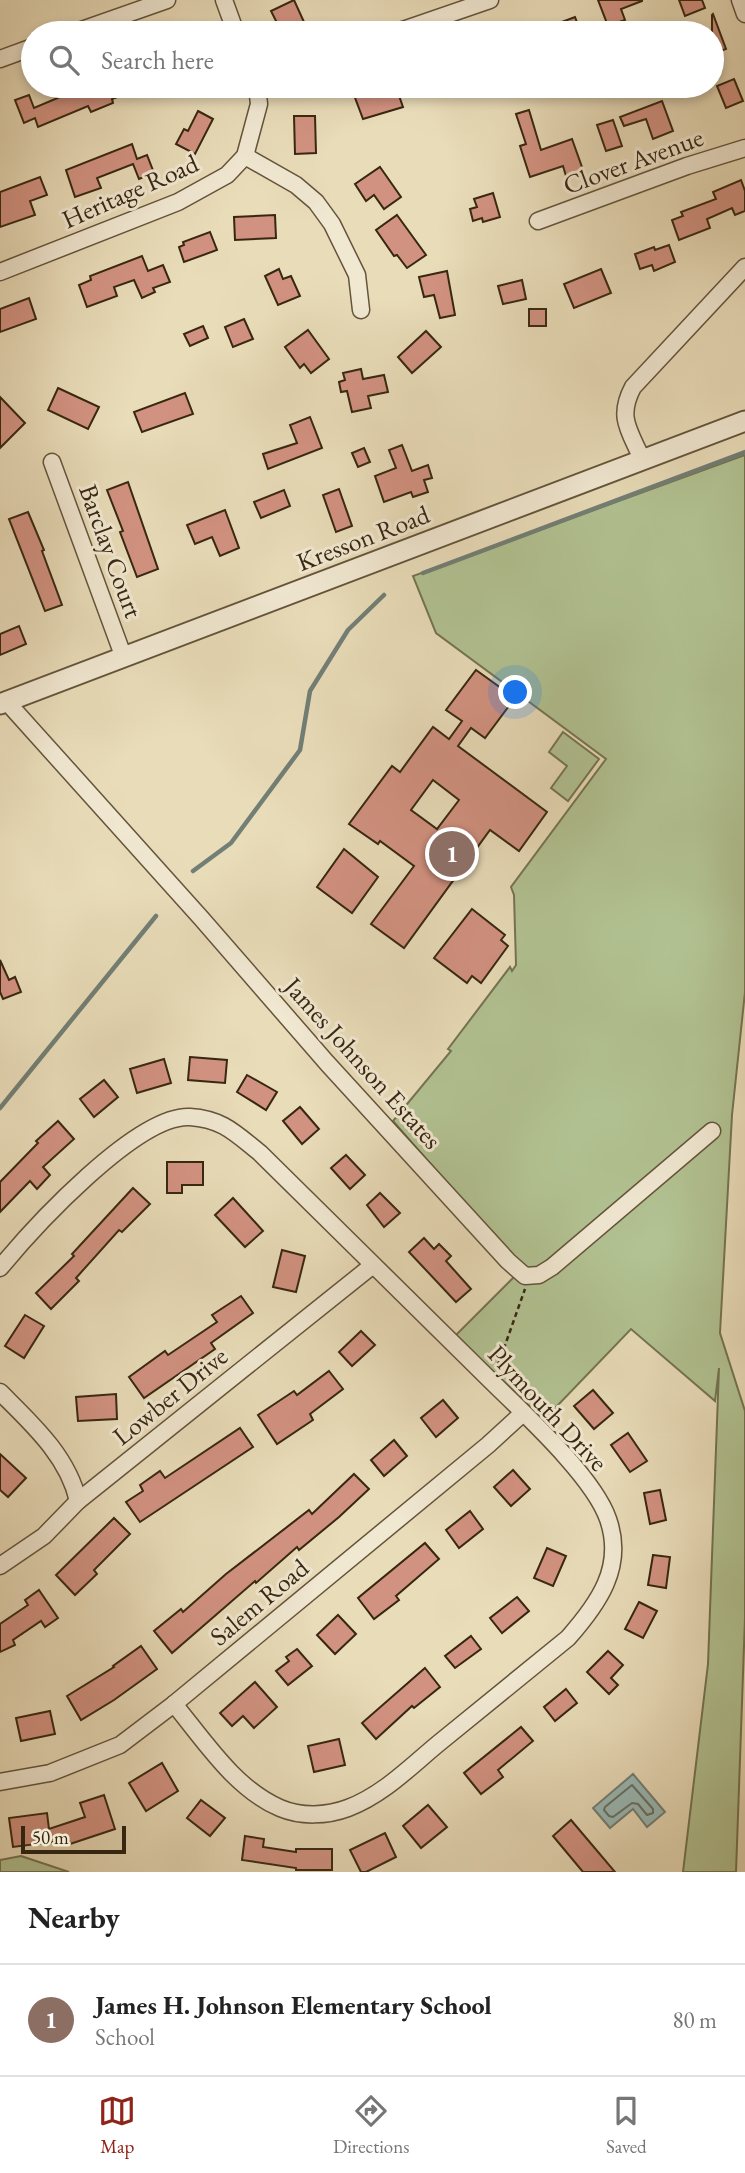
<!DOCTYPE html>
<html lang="en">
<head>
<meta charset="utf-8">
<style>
  :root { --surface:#fff; --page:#f2f2f2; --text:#222; --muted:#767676; --line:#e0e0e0; --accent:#8f2418 }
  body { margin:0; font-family:"EB Garamond",serif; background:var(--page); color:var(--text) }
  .scale { position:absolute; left:21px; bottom:18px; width:105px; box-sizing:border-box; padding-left:7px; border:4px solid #372711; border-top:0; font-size:19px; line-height:24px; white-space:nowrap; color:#372711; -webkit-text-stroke:5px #f1e8d2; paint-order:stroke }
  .you { position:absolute; left:516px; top:693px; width:24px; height:24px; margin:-18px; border:5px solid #fff; border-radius:50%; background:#1a73e8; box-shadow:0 0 0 10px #1a73e833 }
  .badge { display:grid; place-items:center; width:46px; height:46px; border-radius:50%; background:var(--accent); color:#fff; font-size:23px; font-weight:700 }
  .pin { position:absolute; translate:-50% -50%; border:4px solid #fff; box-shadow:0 2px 7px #0006 }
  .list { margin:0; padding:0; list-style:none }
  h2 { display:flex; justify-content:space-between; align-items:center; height:91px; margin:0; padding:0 28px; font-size:30px }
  h2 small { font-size:23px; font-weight:400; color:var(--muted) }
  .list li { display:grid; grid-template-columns:46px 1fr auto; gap:21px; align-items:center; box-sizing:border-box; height:112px; padding:0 28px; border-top:2px solid var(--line) }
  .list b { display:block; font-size:26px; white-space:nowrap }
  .list p { margin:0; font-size:23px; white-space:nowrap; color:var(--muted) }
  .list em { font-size:23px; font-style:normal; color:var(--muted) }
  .icon { flex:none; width:38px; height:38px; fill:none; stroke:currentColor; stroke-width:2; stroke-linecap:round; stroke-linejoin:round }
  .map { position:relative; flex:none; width:745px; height:1872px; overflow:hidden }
  .search { position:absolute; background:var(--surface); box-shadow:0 4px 10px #0003; left:21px; right:21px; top:21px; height:77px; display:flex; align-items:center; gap:18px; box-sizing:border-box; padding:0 24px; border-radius:38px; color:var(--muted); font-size:26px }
  .sheet { height:203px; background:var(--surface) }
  nav { display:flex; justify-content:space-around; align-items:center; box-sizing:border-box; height:98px; border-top:2px solid var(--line); background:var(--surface); font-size:19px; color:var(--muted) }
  nav a { display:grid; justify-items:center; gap:4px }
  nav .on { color:var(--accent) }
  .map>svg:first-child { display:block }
  .green { fill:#b2c292; stroke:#747452; stroke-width:2 }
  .water { fill:#99bab7; stroke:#727f75; stroke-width:2 }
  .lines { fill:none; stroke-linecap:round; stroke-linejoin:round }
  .shore { stroke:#687064; stroke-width:2 }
  .stream { stroke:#727f75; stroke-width:4.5 }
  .building { fill:#d29281; stroke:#372711; stroke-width:2; fill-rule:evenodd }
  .minor-casing { stroke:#64543b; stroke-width:19 }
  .tertiary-casing { stroke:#64543b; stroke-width:23 }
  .path { stroke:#372711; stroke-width:2.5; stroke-dasharray:5 3.5; stroke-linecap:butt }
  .minor { stroke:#f1e8d2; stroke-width:16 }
  .tertiary { stroke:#f1e8d2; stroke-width:19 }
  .labels { text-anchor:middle; stroke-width:6; stroke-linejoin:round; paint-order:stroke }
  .street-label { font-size:26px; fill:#372711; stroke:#f1e8d2 }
</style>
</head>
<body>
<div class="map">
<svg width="745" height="1872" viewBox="0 0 745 1872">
  <rect width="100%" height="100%" fill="#e9dcb9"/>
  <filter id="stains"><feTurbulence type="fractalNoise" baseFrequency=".00286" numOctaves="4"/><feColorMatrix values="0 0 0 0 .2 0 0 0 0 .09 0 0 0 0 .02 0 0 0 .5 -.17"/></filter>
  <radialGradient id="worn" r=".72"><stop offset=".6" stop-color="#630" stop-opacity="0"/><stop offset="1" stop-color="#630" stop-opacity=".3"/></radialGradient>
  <g class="green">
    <polygon points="745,455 745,992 732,1115 720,1333 745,1411 745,1618 736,1872 683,1872 708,1664 719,1368 715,1401 631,1329 533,1431 446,1345 522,1269 393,1121 451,1051 448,1049 510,967 512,971 516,965 514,895 511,887 606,759 436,633 413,576"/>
    <polygon points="563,732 599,759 568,801 551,788 567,766 549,752"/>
    <polygon points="21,1856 69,1872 0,1872 0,1860"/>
  </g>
  <polygon class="water" points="633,1774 665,1812 647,1827 633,1809 610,1828 593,1808"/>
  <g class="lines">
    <polygon class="shore" points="632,1785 653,1809 653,1813 647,1815 638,1804 632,1803 613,1817 609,1816 604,1810 605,1807"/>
    <g class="stream">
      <polyline points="423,573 745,452"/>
      <polyline points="193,871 231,843 300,750 310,691 348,630 384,595"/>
      <polyline points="0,1108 156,916"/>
    </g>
  </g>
  <g class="building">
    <polygon points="294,0 309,33 282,33 271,11"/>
    <polygon points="598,0 642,0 642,1 621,9 625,20 608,26"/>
    <polygon points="679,0 702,0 705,8 685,16"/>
    <polygon points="713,14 726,49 712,54 712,15"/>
    <polygon points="575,17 581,33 536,33 535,32"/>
    <polygon points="734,79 743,101 726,108 717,86"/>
    <polygon points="86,86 143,87 112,99 113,103 91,112 88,106 38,127 35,118 24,123 15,100 29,95 34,108"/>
    <polygon points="374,87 378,97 397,90 403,107 363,119 354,95"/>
    <polygon points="662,101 673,131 653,139 646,119 624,126 620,117"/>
    <polygon points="529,110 541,150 572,139 583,170 566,176 563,166 530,177 520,146 526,144 516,114"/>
    <polygon points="198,111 213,119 195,154 176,144 184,129 188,131"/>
    <polygon points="294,116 315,116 316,153 295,154"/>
    <polygon points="613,120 622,146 606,151 597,125"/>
    <polygon points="132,144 137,159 147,155 154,173 139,179 133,164 97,178 101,188 75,197 66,170"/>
    <polygon points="380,167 401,197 384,209 374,195 366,201 355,184"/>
    <polygon points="40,177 47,195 30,201 35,215 0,227 0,192"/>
    <polygon points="741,180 745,191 745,211 735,215 732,208 707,219 710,228 679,240 672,220 683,216 681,212 716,199 713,192"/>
    <polygon points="493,193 500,217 483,222 482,218 473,221 470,209 477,207 474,199"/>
    <polygon points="275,215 276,238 235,240 234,217"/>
    <polygon points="397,215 426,255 407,268 397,255 394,256 376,230"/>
    <polygon points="210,232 217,250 184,262 179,247 184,245 183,242"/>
    <polygon points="669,245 675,262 654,271 652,265 640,269 635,254 654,247 655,250"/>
    <polygon points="142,256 148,271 163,265 170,282 153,288 155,292 142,298 134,280 114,287 117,296 87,307 79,285 91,280 90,276"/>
    <polygon points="279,269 283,279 291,276 300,296 278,305 265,276"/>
    <polygon points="601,269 611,293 574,308 564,284"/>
    <polygon points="447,271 455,315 440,318 434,295 424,297 419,277"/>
    <polygon points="522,280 526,299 503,304 498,286"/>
    <polygon points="29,298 36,319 0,332 0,309"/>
    <rect x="529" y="309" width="17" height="17"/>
    <polygon points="244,319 253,339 233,347 225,327"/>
    <polygon points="203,326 208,338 190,346 184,334"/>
    <polygon points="308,330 329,359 311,373 304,364 300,368 285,347"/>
    <polygon points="426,331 441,347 412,373 398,357"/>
    <polygon points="361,369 363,379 384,375 388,392 368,396 371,408 352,412 347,391 341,392 339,382 345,380 343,373"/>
    <polygon points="58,388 99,407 88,429 48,410"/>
    <polygon points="185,393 193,414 142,432 134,412"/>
    <polygon points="0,397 25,423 0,448"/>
    <polygon points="310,417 322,448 268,469 263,454 297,443 290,425"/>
    <polygon points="402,445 412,471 428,465 432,478 424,480 428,492 413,497 411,492 384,502 375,476 396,468 389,450"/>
    <polygon points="364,448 370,462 358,467 352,453"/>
    <polygon points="128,482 158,569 137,577 120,532 123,531 107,490"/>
    <polygon points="339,489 352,526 336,532 323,495"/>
    <polygon points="284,490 290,506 261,518 254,502"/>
    <polygon points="225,510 239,548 220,556 212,537 195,544 187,525"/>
    <polygon points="28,512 44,550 42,551 62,605 45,611 9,519"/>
    <polygon points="19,626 26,644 0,655 0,634"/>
    <path d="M476,670L515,698L485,738L471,728L458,746L547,812L519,851L490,830L404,948L371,924L414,866L380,841L378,844L349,824L392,766L400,772L433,727L449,739L462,721L446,710ZM433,780L459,800L437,829L411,810Z"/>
    <polygon points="344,849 378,877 352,913 317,887"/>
    <polygon points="472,909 505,935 501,940 508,946 481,983 472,976 467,983 434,958"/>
    <polygon points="0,960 9,980 15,977 21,992 3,999 0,992"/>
    <polygon points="190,1057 227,1060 225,1083 188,1080"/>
    <polygon points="164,1059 171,1083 137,1093 130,1069"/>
    <polygon points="247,1075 277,1092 266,1110 237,1092"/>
    <polygon points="104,1080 118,1097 94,1117 80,1099"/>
    <polygon points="300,1107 319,1129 302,1144 283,1121"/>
    <polygon points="58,1121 74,1139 43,1167 50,1175 37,1189 30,1181 0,1212 0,1182 38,1143 36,1141"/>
    <polygon points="346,1155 365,1175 350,1189 331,1168"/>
    <polygon points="167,1162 203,1162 203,1185 182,1185 182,1193 167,1193"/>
    <polygon points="133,1188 150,1204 122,1232 119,1230 76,1278 79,1281 51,1309 36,1293 74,1256 72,1254"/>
    <polygon points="380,1193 400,1213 384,1227 367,1205"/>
    <polygon points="233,1198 263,1231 245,1247 215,1215"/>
    <polygon points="424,1238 434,1249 439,1244 451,1256 446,1261 471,1289 456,1302 409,1252"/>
    <polygon points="282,1250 305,1256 296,1292 273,1287"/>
    <polygon points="241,1296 253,1313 211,1343 215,1349 144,1398 129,1377 165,1351 168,1355 217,1322 212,1315"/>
    <polygon points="25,1315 44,1326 24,1358 5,1346"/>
    <polygon points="361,1331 375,1345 352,1366 339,1352"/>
    <polygon points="329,1371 343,1389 310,1414 313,1420 277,1444 258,1415 294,1391 297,1395"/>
    <polygon points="593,1390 613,1413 594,1429 574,1406"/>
    <polygon points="116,1394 117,1419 78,1421 76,1397"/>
    <polygon points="443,1400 458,1418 436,1437 421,1418"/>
    <polygon points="240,1428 253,1447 140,1522 126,1502 143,1491 140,1485 160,1471 165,1478"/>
    <polygon points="628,1433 647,1461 630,1472 611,1445"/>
    <polygon points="394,1440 407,1456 384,1476 371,1460"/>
    <polygon points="0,1454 26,1478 8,1497 0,1490"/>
    <polygon points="513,1470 530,1489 511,1506 494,1487"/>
    <polygon points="354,1474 369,1489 339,1517 299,1550 297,1547 256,1583 255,1581 172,1653 154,1631 181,1609 183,1612 226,1574 309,1510 312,1514"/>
    <polygon points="660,1490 666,1520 650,1524 644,1493"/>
    <polygon points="470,1511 483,1529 459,1548 446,1530"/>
    <polygon points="114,1518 130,1534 94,1570 97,1574 75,1595 56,1575"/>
    <polygon points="425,1543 439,1559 396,1596 399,1600 374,1619 358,1598"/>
    <polygon points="547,1548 566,1556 553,1586 534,1578"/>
    <polygon points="653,1555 670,1557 666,1588 648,1585"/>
    <polygon points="39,1590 58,1618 45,1627 41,1621 13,1640 15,1645 0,1652 0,1624 28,1605 25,1600"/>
    <polygon points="517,1597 529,1611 502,1633 490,1618"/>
    <polygon points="639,1602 657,1611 643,1638 625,1629"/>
    <polygon points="338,1615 356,1634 335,1654 317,1635"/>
    <polygon points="471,1636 481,1649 455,1668 445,1656"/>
    <polygon points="141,1646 157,1669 114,1700 81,1720 67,1696 114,1667 113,1666"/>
    <polygon points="297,1649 312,1666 288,1685 276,1671 289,1661 286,1657"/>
    <polygon points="608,1651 623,1665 611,1678 618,1685 609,1694 587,1672"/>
    <polygon points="425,1668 440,1687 414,1708 412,1706 376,1739 362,1723"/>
    <polygon points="255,1682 277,1707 254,1728 243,1716 232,1726 220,1713"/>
    <polygon points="566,1689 577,1703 555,1721 544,1707"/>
    <polygon points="50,1711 55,1734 21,1741 16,1718"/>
    <polygon points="521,1727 533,1741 498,1770 503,1777 481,1794 464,1773"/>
    <polygon points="339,1739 345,1765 314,1772 308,1746"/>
    <polygon points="162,1763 178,1791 146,1811 129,1783"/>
    <polygon points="104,1795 115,1829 70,1844 68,1840 13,1847 9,1818 47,1813 49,1829 85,1817 80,1803"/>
    <polygon points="201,1800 225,1818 210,1836 187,1818"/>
    <polygon points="428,1805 447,1827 421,1848 403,1826"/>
    <polygon points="571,1820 615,1872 583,1872 553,1836"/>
    <polygon points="385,1833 396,1857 366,1872 361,1872 350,1850"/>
    <polygon points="245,1836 264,1839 263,1847 296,1852 296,1849 332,1849 332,1870 296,1870 296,1868 242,1860"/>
  </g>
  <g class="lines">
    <g class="minor-casing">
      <g id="minor">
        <polyline points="224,0 236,33"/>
        <polyline points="740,0 745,14"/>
        <polyline points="73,33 167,0"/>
        <polyline points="394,33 490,0"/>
        <polyline points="0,59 33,47"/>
        <polyline points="245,156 296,185 316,202 332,224 357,275 361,310"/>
        <polyline points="538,221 687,166 745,148"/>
        <polyline points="0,272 178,202 227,175 245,156 259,104 257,86"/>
        <path d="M642,459C629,430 617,417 633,387L745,267"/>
        <polyline points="52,462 124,658"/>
        <polyline points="7,702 201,918 327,1063 508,1261 525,1276 539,1275 552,1267 712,1131"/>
        <path d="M0,1268C33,1228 137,1114 190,1117C223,1119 236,1134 260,1153C335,1227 409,1300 484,1374C518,1408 593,1475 608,1519C625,1567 598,1604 568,1638C525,1673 482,1708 439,1743C411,1766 383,1795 348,1808C327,1816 301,1817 280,1808C235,1789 204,1740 174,1704"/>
        <path d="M0,1392C31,1423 68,1456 78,1501"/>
        <polyline points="0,1566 44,1536 78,1501 373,1265"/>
        <polyline points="0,1782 50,1773 120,1745 174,1704 488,1445 523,1413"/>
      </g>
    </g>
    <g class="tertiary-casing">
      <polyline id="tertiary" points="0,704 745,421"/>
    </g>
    <polyline class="path" points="498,1365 525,1289"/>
    <use href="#minor" class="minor"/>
    <use href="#tertiary" class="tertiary"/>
  </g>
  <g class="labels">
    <g class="street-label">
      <text transform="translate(633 161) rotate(-20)" y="9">Clover Avenue</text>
      <text transform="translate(130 191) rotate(-24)" y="9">Heritage Road</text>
      <text transform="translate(363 538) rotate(-21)" y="9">Kresson Road</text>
      <text transform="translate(111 551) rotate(70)" y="9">Barclay Court</text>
      <text transform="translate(363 1063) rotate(48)" y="9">James Johnson Estates</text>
      <text transform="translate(170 1396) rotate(-39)" y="9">Lowber Drive</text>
      <text transform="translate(548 1408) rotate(47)" y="9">Plymouth Drive</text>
      <text transform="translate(259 1602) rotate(-40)" y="9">Salem Road</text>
    </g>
  </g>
  <rect width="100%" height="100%" filter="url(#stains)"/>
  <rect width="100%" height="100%" fill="url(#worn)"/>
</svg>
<div class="scale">50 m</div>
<div class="you"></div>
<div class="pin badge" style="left:452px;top:854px;background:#8d6e63">1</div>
<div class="search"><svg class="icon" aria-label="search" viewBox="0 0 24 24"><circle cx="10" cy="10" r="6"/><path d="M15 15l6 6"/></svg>Search here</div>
</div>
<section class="sheet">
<h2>Nearby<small></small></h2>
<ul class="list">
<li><span class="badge" style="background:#8d6e63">1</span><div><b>James H. Johnson Elementary School</b><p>School</p></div><em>80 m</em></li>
</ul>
</section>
<nav>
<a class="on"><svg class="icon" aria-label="map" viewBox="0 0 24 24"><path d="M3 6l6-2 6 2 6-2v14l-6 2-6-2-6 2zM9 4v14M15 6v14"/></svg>Map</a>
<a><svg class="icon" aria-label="directions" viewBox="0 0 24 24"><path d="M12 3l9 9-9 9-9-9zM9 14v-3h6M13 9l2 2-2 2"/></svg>Directions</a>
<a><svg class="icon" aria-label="saved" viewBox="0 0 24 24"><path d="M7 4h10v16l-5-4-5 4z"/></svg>Saved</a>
</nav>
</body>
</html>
